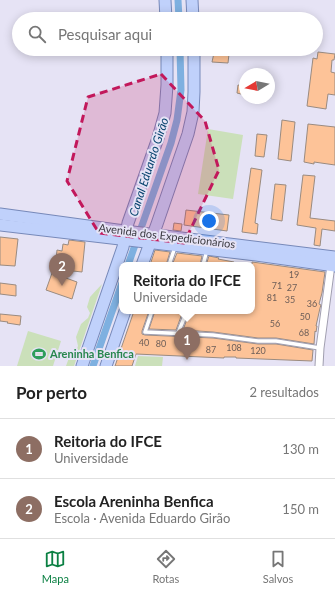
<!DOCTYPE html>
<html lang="pt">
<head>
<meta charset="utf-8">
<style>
  :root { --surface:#fff; --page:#f6f6f6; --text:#222; --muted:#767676; --line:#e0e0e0; --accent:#0b8043 }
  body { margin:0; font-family:Lato,sans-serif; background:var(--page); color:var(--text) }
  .compass { position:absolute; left:239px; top:68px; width:36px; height:36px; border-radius:50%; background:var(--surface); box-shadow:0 2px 10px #0003; rotate:260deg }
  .you { position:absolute; left:209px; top:221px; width:14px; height:14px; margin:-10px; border:3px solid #fff; border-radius:50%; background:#1a73e8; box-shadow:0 0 0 6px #1a73e833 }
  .badge { display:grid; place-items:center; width:26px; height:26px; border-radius:50%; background:var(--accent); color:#fff; font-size:13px; font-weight:700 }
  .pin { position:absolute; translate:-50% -33px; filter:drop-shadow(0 1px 2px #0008) }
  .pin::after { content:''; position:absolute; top:21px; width:14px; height:12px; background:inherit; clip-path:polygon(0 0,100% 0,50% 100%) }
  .popup { position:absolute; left:119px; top:262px; width:136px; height:52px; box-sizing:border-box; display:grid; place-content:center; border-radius:8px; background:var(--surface); filter:drop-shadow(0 1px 3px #0005); font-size:13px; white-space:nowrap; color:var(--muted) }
  .popup b { font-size:15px; color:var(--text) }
  .popup::after { content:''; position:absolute; left:50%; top:100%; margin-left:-8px; border:8px solid transparent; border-top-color:var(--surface) }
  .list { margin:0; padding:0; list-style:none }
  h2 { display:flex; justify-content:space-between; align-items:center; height:52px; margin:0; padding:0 16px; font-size:17px }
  h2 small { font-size:13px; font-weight:400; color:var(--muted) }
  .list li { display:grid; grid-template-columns:26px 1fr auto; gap:12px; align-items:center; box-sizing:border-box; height:60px; padding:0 16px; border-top:1px solid var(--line) }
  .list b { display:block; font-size:15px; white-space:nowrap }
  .list p { margin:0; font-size:13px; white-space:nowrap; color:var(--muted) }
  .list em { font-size:13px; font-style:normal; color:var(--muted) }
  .icon { flex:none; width:22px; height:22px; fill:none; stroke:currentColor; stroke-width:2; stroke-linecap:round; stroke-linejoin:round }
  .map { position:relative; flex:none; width:335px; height:366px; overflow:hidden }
  .search { position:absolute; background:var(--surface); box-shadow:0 2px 10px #0003; left:12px; right:12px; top:12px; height:44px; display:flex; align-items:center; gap:10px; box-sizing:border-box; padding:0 14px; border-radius:22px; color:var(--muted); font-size:15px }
  .sheet { height:172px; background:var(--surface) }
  nav { display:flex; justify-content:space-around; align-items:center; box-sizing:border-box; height:56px; border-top:1px solid var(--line); background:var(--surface); font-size:11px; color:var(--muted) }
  nav a { display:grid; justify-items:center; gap:2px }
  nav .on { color:var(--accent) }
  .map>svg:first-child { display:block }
  .green { fill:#cbe0ba }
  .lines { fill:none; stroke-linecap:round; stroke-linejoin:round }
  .canal { stroke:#7eb0e0; stroke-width:7 }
  .building { fill:#fdc398; stroke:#9a8b80 }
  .lane-casing { stroke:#a09eaf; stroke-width:5.5 }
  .street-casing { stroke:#a09eaf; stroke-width:9 }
  .primary-casing { stroke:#7789b9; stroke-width:13 }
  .lane { stroke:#fff; stroke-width:3.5 }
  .street { stroke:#fff; stroke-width:7 }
  .primary { stroke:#c0d1fb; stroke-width:11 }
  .marked { fill:#c2185b; fill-opacity:0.2; stroke:#c2185b; stroke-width:3; stroke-dasharray:8 5; stroke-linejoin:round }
  .labels { text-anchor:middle; stroke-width:4; stroke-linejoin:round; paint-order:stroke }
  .number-label { font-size:9px; fill:#6d5e58 }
  .street-label { font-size:11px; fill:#3d3c43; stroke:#e6e3f5 }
  .leisure-label { font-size:11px; font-weight:bold; fill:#27864d; stroke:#e6e3f5; text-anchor:start }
  .water-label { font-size:12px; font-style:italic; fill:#05426d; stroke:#e6e3f5 }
</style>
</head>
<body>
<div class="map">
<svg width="335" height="366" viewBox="0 0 335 366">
  <rect width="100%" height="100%" fill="#e6e3f5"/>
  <g class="green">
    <polygon points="208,129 243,135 233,199 198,194"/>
    <polygon points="102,284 74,366 66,366 70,355 76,351 78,346 76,337 81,324 88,318 90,313 87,307 90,297"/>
    <polygon points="28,331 61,341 53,366 17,366"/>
    <polygon points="138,356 163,357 162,366 135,366"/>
  </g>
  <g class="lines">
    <g class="canal">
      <polyline points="178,0 179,19"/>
      <polyline points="128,265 171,143 177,120 181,90 180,49"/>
      <polyline points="93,366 122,283"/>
    </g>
  </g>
  <g class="building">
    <polygon points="318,52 335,54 334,60 332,60 331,72 335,73 335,95 328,94 326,109 307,106 313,58 317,59"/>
    <polygon points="214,53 229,54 228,63 212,62"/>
    <polygon points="238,85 245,86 245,95 237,93"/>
    <polygon points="282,120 295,122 291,161 278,159"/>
    <polygon points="308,124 335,127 335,165 314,162 314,164 304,162"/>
    <polygon points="257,134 267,135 264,157 255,156"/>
    <polygon points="251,168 262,170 255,223 258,224 257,234 242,232"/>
    <polygon points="303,175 315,176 310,218 335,221 335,231 322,229 320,246 314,245 316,228 297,225"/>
    <polygon points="275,184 286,185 282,221 271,219"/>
    <polygon points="186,210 229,215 227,231 184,225"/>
    <polygon points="174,223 182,224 181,231 173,230"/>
    <polygon points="0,237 18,239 15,266 0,265"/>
    <polygon points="69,240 85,242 82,272 55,269 57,250 62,251 63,244 68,245"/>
    <polygon points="155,250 170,252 166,265 150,265"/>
    <polygon points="177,253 202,256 200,265 172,265"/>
    <polygon points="209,256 219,258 218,259 234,262 234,265 206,265"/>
    <polygon points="252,262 325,272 322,293 319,304 321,305 320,308 316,326 317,326 316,332 315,331 314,344 276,338 258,338 213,332 183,330 190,311 252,311"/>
    <polygon points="52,273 77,282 72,299 46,290"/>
    <polygon points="0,283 16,285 16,296 0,294"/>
    <polygon points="134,311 149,311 142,331 142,334 145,335 213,338 258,344 276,344 313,350 312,361 236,358 236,357 224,357 224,358 136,354 132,366 115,366"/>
    <polygon points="155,311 183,311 176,330 149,329"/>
    <polygon points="0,314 21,316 20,325 7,323 8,322 0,321"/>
  </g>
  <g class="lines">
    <g class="lane-casing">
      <g id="lane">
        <polyline points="169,265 175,247"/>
        <polyline points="203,265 207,250"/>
        <polyline points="152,311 145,332 213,335 258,341 276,341 320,348"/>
        <polyline points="178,333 187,311"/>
      </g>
    </g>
    <g class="street-casing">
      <polyline id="street" points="319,366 320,348 331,265"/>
    </g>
    <g class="primary-casing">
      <g id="primary">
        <polyline points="165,0 166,19"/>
        <polyline points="192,0 193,19"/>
        <polyline points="0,214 117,230 335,257"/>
        <polyline points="0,225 256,255 335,266"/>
        <polyline points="142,265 157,224 188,134 193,112 194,92 194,49"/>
        <polyline points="82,366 123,247 128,223 158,138 165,113 167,85 167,49"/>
        <polyline points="106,366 125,311"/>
      </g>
    </g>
    <use href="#lane" class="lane"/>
    <use href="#street" class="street"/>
    <use href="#primary" class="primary"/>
  </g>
  <path class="marked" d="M161,74L205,121L219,170L184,243L99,233L67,181L88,97Z"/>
  <defs>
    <g id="stadium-bare" transform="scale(1.08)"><path d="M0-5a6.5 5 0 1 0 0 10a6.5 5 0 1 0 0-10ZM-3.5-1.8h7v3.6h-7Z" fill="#2e9e5b" stroke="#e6e3f5" stroke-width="2.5" paint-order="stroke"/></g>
  </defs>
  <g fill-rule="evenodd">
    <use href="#stadium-bare" x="39" y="354"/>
  </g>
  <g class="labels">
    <g class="number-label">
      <text x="294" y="278">19</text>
      <text x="277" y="289">71</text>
      <text x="292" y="291">27</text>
      <text x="272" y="301">81</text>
      <text x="290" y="303">35</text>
      <text x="312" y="307">36</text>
      <text x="305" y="320">50</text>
      <text x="275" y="327">56</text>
      <text x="304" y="336">68</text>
      <text x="144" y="346">40</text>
      <text x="161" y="347">80</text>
      <text x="234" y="351">108</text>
      <text x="211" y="353">87</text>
      <text x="258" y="354">120</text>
    </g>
    <g class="street-label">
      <text transform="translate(167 236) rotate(7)" y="4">Avenida dos Expedicionários</text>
    </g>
    <g class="leisure-label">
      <text x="50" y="358">Areninha Benfica</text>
    </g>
    <g class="water-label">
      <text transform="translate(149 167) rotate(-72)" y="4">Canal Eduardo Girão</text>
    </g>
  </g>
</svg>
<svg class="compass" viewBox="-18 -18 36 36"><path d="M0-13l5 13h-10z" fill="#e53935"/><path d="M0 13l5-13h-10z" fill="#767676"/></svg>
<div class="you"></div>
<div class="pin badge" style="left:187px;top:360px;background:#8d6e63">1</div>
<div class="popup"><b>Reitoria do IFCE</b>Universidade</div>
<div class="pin badge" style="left:62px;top:286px;background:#8d6e63">2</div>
<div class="search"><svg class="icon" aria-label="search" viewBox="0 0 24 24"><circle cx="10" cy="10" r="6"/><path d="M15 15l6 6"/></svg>Pesquisar aqui</div>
</div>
<section class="sheet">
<h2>Por perto<small>2 resultados</small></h2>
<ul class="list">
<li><span class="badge" style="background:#8d6e63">1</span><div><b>Reitoria do IFCE</b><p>Universidade</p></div><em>130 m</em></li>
<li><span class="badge" style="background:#8d6e63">2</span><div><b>Escola Areninha Benfica</b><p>Escola · Avenida Eduardo Girão</p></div><em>150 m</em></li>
</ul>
</section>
<nav>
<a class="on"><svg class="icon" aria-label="map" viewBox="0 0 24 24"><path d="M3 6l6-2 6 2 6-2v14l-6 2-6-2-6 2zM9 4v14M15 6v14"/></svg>Mapa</a>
<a><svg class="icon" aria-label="directions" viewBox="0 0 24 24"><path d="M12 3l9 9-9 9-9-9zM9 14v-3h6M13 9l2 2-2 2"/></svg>Rotas</a>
<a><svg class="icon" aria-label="saved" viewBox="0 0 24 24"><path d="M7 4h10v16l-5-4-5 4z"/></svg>Salvos</a>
</nav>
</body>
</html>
